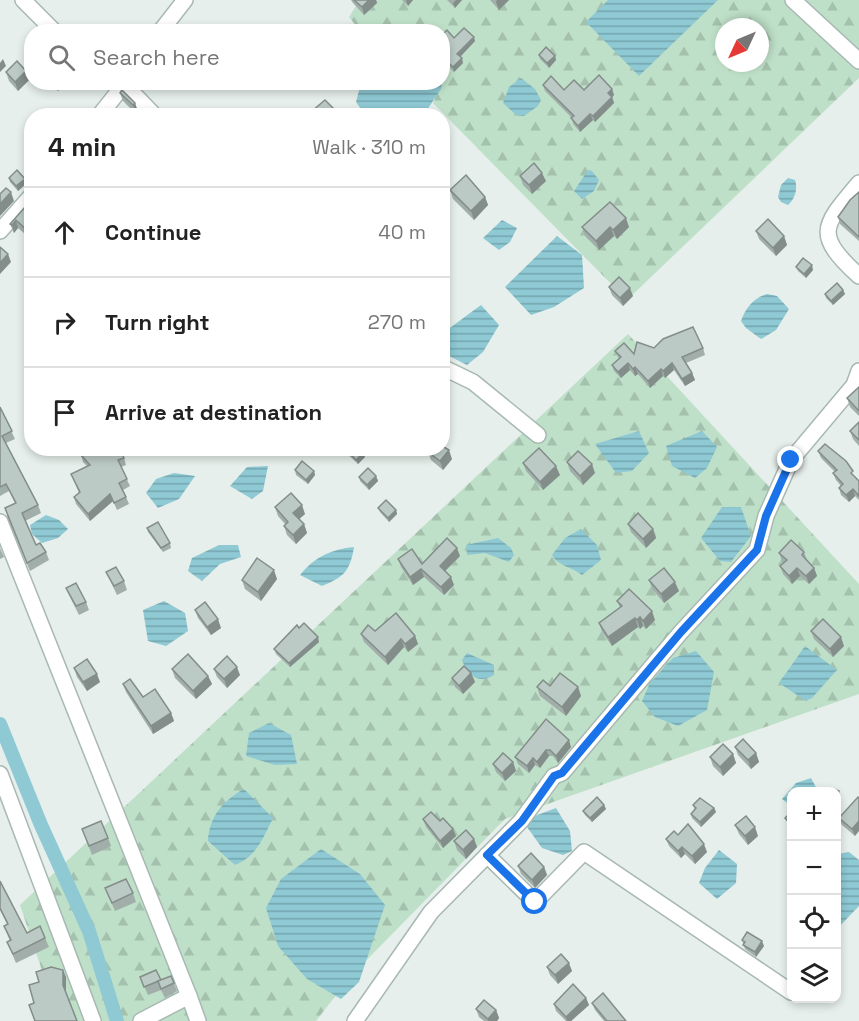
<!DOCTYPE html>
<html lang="en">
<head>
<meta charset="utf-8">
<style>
  :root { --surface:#fff; --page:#f2f2f2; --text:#222; --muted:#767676; --line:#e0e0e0 }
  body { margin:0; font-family:"Space Grotesk",sans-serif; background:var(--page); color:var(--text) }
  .controls { position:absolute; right:18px; bottom:18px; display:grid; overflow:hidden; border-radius:12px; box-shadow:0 3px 9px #0003 }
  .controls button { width:54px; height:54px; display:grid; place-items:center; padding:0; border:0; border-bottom:2px solid var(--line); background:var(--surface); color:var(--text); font:30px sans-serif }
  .compass { position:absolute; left:715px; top:18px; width:54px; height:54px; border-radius:50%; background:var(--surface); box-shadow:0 3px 9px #0003; rotate:226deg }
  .stop { position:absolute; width:18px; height:18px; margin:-14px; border:4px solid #1a73e8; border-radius:50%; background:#fff }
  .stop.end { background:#1a73e8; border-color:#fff; box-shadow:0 2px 6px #0008 }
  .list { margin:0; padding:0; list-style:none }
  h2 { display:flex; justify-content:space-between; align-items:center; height:78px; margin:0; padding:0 24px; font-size:26px }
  h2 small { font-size:20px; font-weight:400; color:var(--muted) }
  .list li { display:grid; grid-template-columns:39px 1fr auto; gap:18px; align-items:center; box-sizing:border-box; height:90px; padding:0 24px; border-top:2px solid var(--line) }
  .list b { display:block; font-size:22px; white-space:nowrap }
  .list em { font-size:20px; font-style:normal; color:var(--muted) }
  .icon { flex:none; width:33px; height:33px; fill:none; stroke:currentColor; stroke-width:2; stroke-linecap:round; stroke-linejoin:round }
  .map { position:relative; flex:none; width:859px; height:1021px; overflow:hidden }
  .search { position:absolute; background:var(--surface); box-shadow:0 3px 9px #0003; left:24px; top:24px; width:426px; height:66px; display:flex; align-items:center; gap:15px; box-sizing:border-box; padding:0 21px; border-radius:24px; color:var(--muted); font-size:22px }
  .panel { position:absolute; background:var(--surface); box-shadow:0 3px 9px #0003; left:24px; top:108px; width:426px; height:348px; border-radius:24px }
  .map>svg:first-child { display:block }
  .forest { fill:url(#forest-firs); fill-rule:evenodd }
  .water { fill:url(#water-rules) }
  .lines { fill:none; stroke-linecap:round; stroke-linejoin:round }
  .canal { stroke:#8ec9d4; stroke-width:14 }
  .minor-casing { stroke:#a8b8b2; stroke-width:18 }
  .minor { stroke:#fff; stroke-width:15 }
  .wall { fill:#a1aea9 }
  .shaded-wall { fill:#838d89 }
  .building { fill:#bbcac4; stroke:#838d89; stroke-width:1.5 }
  .route { stroke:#1a73e8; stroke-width:8 }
</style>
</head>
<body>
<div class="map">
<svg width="859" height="1021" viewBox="0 0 859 1021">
  <defs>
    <pattern id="forest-firs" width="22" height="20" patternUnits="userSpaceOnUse" patternTransform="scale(1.5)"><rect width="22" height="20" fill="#bfe0c8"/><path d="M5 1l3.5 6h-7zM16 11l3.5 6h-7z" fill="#a4c1ad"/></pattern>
    <pattern id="water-rules" width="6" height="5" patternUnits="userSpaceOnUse" patternTransform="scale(1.5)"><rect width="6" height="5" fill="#8ec9d4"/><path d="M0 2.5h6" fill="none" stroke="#74a5ad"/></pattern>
  </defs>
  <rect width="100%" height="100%" fill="#e6efeb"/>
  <g class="forest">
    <path d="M360,0H859V78L627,300L433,103L442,82V32L360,31L349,17ZM724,27H760V63H724Z"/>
    <polygon points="628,334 859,584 859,694 505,819 350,977 316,1021 59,1021 20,905"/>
  </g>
  <g class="water">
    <polygon points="608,0 718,0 639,76 586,22"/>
    <polygon points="521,78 535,89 541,100 538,106 524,116 516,115 503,103 509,87"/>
    <polygon points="361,83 361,82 442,83 441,89 423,116 365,115 356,102"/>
    <polygon points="588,170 592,171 599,180 594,191 582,199 574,191"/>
    <path d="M788,178L795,180C798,189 795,199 788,205L781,202L778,197L781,185Z"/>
    <polygon points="502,220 517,228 510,242 499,250 483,238"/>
    <polygon points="557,236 582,255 584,288 554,307 531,315 505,287"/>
    <path d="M767,294L777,296L789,309L776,330L761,339L746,328L741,321C746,307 754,298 767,294Z"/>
    <polygon points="481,305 499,325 483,352 467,365 443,353 443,333"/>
    <polygon points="639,431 649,453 632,471 616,473 595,444"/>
    <polygon points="702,431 717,447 707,468 695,478 672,466 666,446"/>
    <polygon points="268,466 263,491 252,499 230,486 247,467"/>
    <polygon points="174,473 195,476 179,499 158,508 146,493 156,479"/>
    <polygon points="722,507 741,507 751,536 731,562 720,561 701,538"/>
    <polygon points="46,515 59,520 68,529 58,538 42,543 32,534 30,525"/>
    <path d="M581,529L597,545L601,560L582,575C572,567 558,566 552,555L565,538Z"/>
    <polygon points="498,538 511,548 514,555 509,562 485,553 467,555 466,545"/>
    <polygon points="219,545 238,545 241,557 220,564 202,581 188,571 192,558"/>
    <path d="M354,547C350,571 344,577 322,586L300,575C314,557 332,549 354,547Z"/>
    <polygon points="164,601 185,613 188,631 166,646 148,641 143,610"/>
    <polygon points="805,646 837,670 812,698 806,701 779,683"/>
    <polygon points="696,651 714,672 707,710 678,726 655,717 642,701 650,683 673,658"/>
    <path d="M467,653L494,665V675C479,685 467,675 462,660Z"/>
    <polygon points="269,723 291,735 297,764 275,765 246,756 249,733"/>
    <polygon points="811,778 817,789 792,792 791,806 782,799 796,783"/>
    <path d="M244,789L273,818C263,838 257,856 235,865L208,841C209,816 224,800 244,789Z"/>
    <polygon points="556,808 570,831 572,851 563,855 542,848 527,827 532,817"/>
    <polygon points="321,849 360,874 385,905 359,982 341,999 307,979 278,946 266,908 281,879"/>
    <polygon points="719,850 737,864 736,883 717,899 699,883 705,868"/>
    <polygon points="849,852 859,860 859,906 837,929 837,854"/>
  </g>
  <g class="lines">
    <polyline class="canal" points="0,724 41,825 89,931 117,1021"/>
    <g class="minor-casing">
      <g id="minor">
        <polyline points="23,0 55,32"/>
        <polyline points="793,0 859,61"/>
        <polyline points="160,32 185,0"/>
        <polyline points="125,85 155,116"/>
        <polyline points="99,116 126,82"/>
        <path d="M859,183C823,226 813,234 859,276"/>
        <polyline points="0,231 32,195"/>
        <polyline points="442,367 473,382 538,435"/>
        <polyline points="0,522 189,996"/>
        <polyline points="0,774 93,1021"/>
        <polyline points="487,855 535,902 584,852 791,992"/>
        <polyline points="141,1021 189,996 198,1021"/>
        <polyline points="355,1021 431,912 521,821 554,776 562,773 681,632 757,550 766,516 791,460 854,385 859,371"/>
      </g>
    </g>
    <use href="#minor" class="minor"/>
  </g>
  <g class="wall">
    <polygon points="351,0 376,0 377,3 364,15 353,3"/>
    <polygon points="402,0 413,0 408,6"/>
    <polygon points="447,0 462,0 455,8"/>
    <polygon points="490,0 509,0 499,10"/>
    <polygon points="442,35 454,38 475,41 460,57 463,63 454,72 442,60"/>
    <polygon points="539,55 555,56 556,60 549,68 540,59"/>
    <polygon points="26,71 29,80 18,91 9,81 6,72"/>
    <polygon points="49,82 65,82 58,91"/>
    <polygon points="543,85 564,90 612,89 614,95 612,97 614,103 595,122 593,120 580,132 573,124 572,118 545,91"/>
    <polygon points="120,93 135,103 138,112 136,114 123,101"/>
    <polygon points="520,176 546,181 532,194 523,185"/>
    <polygon points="9,178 25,179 27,183 18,191 10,182"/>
    <polygon points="450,190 485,197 488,205 474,220 453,199"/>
    <polygon points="859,192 859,241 840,224 838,217"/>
    <polygon points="32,209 32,240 18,228 14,233 13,231 10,224"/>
    <polygon points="582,227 629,227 617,239 614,236 599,250 585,236"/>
    <polygon points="756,231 784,236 787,245 776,256 759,239"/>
    <polygon points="796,267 813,270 806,278 798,271"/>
    <polygon points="609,287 633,296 623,306 612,295"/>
    <polygon points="843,290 845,294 833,305 826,298 825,294"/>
    <polygon points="654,348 703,348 705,355 686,363 692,373 695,380 685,386 674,370 665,378 663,376 650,388 638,374 635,376 630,370 621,378 614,371 612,365 619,359 615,351 634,354"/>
    <polygon points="859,387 859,416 850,407 847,398"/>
    <polygon points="0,407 15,439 6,443 38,505 41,513 25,521 36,545 46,552 49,560 30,571 7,516 15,503 9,491 0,496"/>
    <polygon points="859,422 859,446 853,439 850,431"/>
    <polygon points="344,448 359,448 363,453 365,457 358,464 345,452"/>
    <polygon points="818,451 855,477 859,481 859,500 855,496 849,502 841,495 839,488 841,486 836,480 833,473 835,472 821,458"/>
    <polygon points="428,452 452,459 443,470 431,460"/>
    <polygon points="81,455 124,458 126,465 121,467 130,486 123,490 129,504 117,510 113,501 90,521 76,504 74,497 79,493 71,474 87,466 83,462"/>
    <polygon points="567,462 595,473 583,485 570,471"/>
    <polygon points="523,463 560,475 543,490 526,471"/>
    <polygon points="295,470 314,471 315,475 308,484 296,475"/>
    <polygon points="376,476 378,481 369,490 360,481 359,477"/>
    <polygon points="275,507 305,514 299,519 304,524 307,533 296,544 287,535 284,526 285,524 278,516"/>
    <polygon points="378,508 396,510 397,514 389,522 380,512"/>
    <polygon points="628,524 653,529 656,538 646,548 631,532"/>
    <polygon points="147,528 170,543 171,548 163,552 148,532"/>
    <polygon points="0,548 4,557 0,559"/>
    <polygon points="804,552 807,560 814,568 817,576 809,584 800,576 792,584 783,574 780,566 784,563 782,561 779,553"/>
    <polygon points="460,556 445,571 454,585 444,595 424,577 413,585 401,567 398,559 422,564"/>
    <polygon points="106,572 124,581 127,590 117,595"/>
    <polygon points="277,579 261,601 245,589 242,580"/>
    <polygon points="649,580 679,591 664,603 652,589"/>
    <polygon points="66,588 86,602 89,610 79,615 70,597"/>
    <polygon points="617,601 655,620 646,629 643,626 640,629 638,627 612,646 602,632 599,623 620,608"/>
    <polygon points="195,610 221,628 211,635 198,618"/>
    <polygon points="299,628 319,642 290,667 276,654 274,649"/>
    <polygon points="375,631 415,636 418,644 408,652 404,647 388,665 364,642 361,634"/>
    <polygon points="811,631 844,646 833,657 814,639"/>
    <polygon points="74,668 100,682 87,691 77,677"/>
    <polygon points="172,669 208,676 212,684 196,699 175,678"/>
    <polygon points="214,669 240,675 227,688 217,677"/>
    <polygon points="471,673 475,682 463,694 455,687 452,678"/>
    <polygon points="123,684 143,697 171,713 174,721 153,734 126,692"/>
    <polygon points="550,686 578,687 581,696 566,716 540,696 537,687"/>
    <polygon points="546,719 571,747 558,763 553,756 549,756 540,768 535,765 529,773 518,764 515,757"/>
    <polygon points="735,747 756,753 759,762 751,769 738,755"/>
    <polygon points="733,754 736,763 723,776 713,766 710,757"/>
    <polygon points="513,762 516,771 505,781 496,772 493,764"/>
    <polygon points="859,798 855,836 842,825 839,818"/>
    <polygon points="604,805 606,809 592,822 585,815 583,811"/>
    <polygon points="693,805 714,808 716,812 701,827 692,818 691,814 695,810"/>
    <polygon points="423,819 456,836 443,848 426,827"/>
    <polygon points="735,825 758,836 748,845 739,834"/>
    <polygon points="82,829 108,838 111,846 92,855"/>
    <polygon points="678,835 707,852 695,864 685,854 681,858 669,846 666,839"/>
    <polygon points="474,839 477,847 466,859 457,850 454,841"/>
    <polygon points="518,866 544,867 547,875 535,888 521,874"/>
    <polygon points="0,881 27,933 45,938 49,947 16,963 7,942 10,941 4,926 7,924 0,910"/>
    <polygon points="105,888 133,893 136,902 115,911"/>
    <polygon points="742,940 764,946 756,957 745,949"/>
    <polygon points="547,967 572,971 558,984 550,975"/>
    <polygon points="171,976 177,991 165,998 161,990 148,995 140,977 161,980"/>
    <polygon points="586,998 589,1005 571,1021 566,1021 556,1011 554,1004"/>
    <polygon points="592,1003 626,1021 604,1021 595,1010"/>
    <polygon points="476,1009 496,1010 499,1018 497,1021 484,1021 479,1017"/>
  </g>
  <g class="shaded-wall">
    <polygon points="369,0 376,0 377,3 364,15 362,7"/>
    <polygon points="406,0 413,0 408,6"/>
    <polygon points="456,0 462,0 455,8 453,3"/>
    <polygon points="497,0 509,0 499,10 496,2"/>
    <polygon points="474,37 475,41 459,58 457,54"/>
    <polygon points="555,56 556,60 549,68 547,63"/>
    <polygon points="462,58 463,63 454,72 453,67"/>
    <polygon points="3,59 6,66 0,72 0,63"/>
    <polygon points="26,71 29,80 18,91 15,82"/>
    <polygon points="55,82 65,82 58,91"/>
    <polygon points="612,89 614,95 612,97 614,103 595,122 593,116 608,93"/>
    <polygon points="135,103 138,112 136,114 133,105"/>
    <polygon points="590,114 593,120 580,132 578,126"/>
    <polygon points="542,173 546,181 532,194 529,185"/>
    <polygon points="25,179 27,183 18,191 16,186"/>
    <polygon points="11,192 14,201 0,216 0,204"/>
    <polygon points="485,197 488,205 474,220 471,211"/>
    <polygon points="626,218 629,227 617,239 613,230"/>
    <polygon points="16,220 18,228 14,233 12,225"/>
    <polygon points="610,227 614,236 599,250 596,241"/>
    <polygon points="784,236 787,245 776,256 773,248"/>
    <polygon points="8,254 11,262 0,274 0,263"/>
    <polygon points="812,265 813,270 806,278 804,274"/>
    <polygon points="630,288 633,296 623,306 620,298"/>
    <polygon points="843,290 845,294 833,305 831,301"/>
    <polygon points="628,363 630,370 621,378 618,372"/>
    <polygon points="672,363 674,370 665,378 663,371"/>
    <polygon points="635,367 638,374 635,376 633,369"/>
    <polygon points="661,369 663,376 650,388 648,381"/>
    <polygon points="692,373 695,380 685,386 682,379"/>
    <polygon points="449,450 452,459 443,470 440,461"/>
    <polygon points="363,453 365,457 358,464 356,460"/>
    <polygon points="592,464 595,473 583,485 580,476"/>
    <polygon points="556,466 560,475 543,490 540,482"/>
    <polygon points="314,471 315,475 308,484 306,480"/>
    <polygon points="376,476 378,481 369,490 367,485"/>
    <polygon points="853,489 855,496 849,502 846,495"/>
    <polygon points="110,494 113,501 90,521 88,514"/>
    <polygon points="302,505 305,514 296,522 293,513"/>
    <polygon points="396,510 397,514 389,522 388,518"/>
    <polygon points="304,524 307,533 296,544 293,535"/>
    <polygon points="653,529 656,538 646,548 643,539"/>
    <polygon points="457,548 460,556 442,574 440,566"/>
    <polygon points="797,568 800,576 792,584 789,576"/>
    <polygon points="814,568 817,576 809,584 806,576"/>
    <polygon points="421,569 424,577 413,585 410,577"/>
    <polygon points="274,570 277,579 261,601 258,592"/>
    <polygon points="451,577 454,585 444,595 441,587"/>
    <polygon points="675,582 679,591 664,603 661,594"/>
    <polygon points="652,611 655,620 646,629 643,621"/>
    <polygon points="640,617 643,626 640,629 637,620"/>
    <polygon points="635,618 638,627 612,646 608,637"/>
    <polygon points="218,619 221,628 211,635 207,627"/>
    <polygon points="415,636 418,644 408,652 405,644"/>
    <polygon points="318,637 319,642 290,667 289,663"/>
    <polygon points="841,637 844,646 833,657 830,649"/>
    <polygon points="401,639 404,647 388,665 385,657"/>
    <polygon points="237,667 240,675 227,688 224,679"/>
    <polygon points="471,673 475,682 463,694 459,686"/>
    <polygon points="97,674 100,682 87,691 83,682"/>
    <polygon points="208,676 212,684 196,699 193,691"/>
    <polygon points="578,687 581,696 566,716 562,707"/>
    <polygon points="171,713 174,721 153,734 151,726"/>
    <polygon points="569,740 571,747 558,763 556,756"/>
    <polygon points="546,750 549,756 540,768 537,762"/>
    <polygon points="756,753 759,762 751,769 748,760"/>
    <polygon points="733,754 736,763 723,776 720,767"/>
    <polygon points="533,758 535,765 529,773 527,766"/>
    <polygon points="513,762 516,771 505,781 502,773"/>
    <polygon points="839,791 840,795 837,809 837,799"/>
    <polygon points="604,805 606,809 592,822 590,818"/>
    <polygon points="714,808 716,812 701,827 700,822"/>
    <polygon points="859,821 859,831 855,836 852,829"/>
    <polygon points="755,827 758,836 748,845 745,836"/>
    <polygon points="453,829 456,836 443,848 440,841"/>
    <polygon points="474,839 477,847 466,859 463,850"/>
    <polygon points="704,844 707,852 695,864 692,856"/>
    <polygon points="682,847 685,854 681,858 678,851"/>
    <polygon points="544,867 547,875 535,888 532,880"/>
    <polygon points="762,941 764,946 756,957 755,952"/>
    <polygon points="569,963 572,971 558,984 555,975"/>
    <polygon points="63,970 66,977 66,993 63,985"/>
    <polygon points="586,998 589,1005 571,1021 567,1021 566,1017"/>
    <polygon points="496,1010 499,1018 497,1021 488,1021 488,1019"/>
  </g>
  <g class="building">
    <polygon points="354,0 369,0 362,7"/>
    <polygon points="464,28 474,37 457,54 462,58 453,67 442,57 442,35 447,30 454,38"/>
    <polygon points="546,47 555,56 547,63 539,55"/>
    <polygon points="17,61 26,71 15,82 6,72"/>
    <polygon points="599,75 612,89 608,93 612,97 593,116 590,114 578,126 571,118 574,116 543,85 551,76 564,90 574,80 584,90"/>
    <polygon points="122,90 135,103 133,105 120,93"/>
    <polygon points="325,100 341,116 317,116 312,111"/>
    <polygon points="534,163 542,173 529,185 520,176"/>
    <polygon points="17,170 25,179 16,186 9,178"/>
    <polygon points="466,175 485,197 471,211 450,190"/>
    <polygon points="6,188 11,192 0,204 0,194"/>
    <polygon points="859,192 859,237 838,217 850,200"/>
    <polygon points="610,202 626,218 613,230 610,227 596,241 582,227"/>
    <polygon points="26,206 32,209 31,234 16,220 12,225 10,224"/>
    <polygon points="768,219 784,236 773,248 756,231"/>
    <polygon points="0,247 8,254 0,263"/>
    <polygon points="803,258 812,265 804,274 796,267"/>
    <polygon points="619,277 630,288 620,298 609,287"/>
    <polygon points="837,283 843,290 831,301 825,294"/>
    <polygon points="693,327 703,348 682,357 692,373 682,379 672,363 663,371 661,369 648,381 635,367 633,369 628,363 618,372 612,365 621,357 615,351 624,343 634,354 637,342 654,348 663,339"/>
    <polygon points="859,387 859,411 847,398"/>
    <polygon points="0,407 12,431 2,436 38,505 22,513 36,545 40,543 46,552 27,563 5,508 16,503 6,484 0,487"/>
    <polygon points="859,422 859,440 850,431"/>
    <polygon points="825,444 846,461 853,471 851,473 859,481 859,496 853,489 846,495 839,488 843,484 833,473 837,470 818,451"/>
    <polygon points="442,446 449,450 440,461 428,452 431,448 442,448"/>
    <polygon points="87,448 91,448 98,455 111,448 119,448 124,458 118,460 127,479 119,483 126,497 114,503 110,494 88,514 74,497 80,492 71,474 90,465 81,455"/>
    <polygon points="345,448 359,448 363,453 356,460"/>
    <polygon points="539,448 556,466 540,482 523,463"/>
    <polygon points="578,451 592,464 580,476 567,462"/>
    <polygon points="302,461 314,471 306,480 295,470"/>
    <polygon points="368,468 376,476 367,485 359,477"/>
    <polygon points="291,493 302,505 293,513 304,524 293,535 284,526 288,522 275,507"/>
    <polygon points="386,500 396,510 388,518 378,508"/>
    <polygon points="638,513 653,529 643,539 628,524"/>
    <polygon points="158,522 170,543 161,548 147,528"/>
    <polygon points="447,538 457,548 440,566 451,577 441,587 421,569 410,577 398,559 412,549 422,564"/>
    <polygon points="791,540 804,552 802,555 814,568 806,576 797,568 789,576 780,566 787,560 779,553"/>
    <polygon points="257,558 274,570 258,592 242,580"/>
    <polygon points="116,567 124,581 114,586 106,572"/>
    <polygon points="664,568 675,582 661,594 649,580"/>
    <polygon points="76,583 86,602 76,606 66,588"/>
    <polygon points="629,589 652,611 643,621 640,617 637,620 635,618 608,637 599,623 622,606 617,601"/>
    <polygon points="205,602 218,619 207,627 195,610"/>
    <polygon points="396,613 415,636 405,644 401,639 385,657 361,634 368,625 375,631"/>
    <polygon points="823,619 841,637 830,649 811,631"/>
    <polygon points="304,623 318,637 289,663 274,649 297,625 299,628"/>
    <polygon points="188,654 208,676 193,691 172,669"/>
    <polygon points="227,656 237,667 224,679 214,669"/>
    <polygon points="87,659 97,674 83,682 74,668"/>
    <polygon points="464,666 471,673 459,686 452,678"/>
    <polygon points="560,673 578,687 562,707 537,687 543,680 550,686"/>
    <polygon points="130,679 143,697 155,689 171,713 151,726 123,684"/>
    <polygon points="546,719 569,740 556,756 550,750 546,750 537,762 533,758 527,766 515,757"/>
    <polygon points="743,739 756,753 748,760 735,747"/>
    <polygon points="723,744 733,754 720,767 710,757"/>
    <polygon points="503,753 513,762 502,773 493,764"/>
    <polygon points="830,788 839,791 837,799 837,792 829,792"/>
    <polygon points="597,797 604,805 590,818 583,811"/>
    <polygon points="858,797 859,798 859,821 852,829 839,818"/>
    <polygon points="700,798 714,808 700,822 691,814 696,808 693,805"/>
    <polygon points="792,811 792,826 785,818"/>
    <polygon points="431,812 440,821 443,818 453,829 440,841 423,819"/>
    <polygon points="746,816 755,827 745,836 735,825"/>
    <polygon points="101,821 108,838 89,846 82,829"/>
    <polygon points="688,824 704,844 692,856 682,847 678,851 666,839 674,831 678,835"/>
    <polygon points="466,830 474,839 463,850 454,841"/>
    <polygon points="531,853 544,867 532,880 518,866"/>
    <polygon points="126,879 133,893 112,903 105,888"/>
    <polygon points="0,881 27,933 40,926 45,938 13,954 7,942 11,940 4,926 8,924 0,908"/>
    <polygon points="747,932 762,941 755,952 743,945 745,942 742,940"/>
    <polygon points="561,954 569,963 555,975 547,967"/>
    <polygon points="51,967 63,970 63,985 77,1021 35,1021 29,1005 34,1003 29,985 39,982 36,972"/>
    <polygon points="156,970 161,980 144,987 140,977"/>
    <polygon points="171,976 174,983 161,989 158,981"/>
    <polygon points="573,984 586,998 566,1017 554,1004"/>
    <polygon points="603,993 626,1021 607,1021 592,1003"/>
    <polygon points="484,1000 496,1010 488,1019 476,1009"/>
  </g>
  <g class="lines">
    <polyline class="route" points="535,902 487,855 522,821 554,776 562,773 681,632 757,550 766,516 791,460"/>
  </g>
</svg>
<div class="controls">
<button>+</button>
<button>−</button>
<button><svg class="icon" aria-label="locate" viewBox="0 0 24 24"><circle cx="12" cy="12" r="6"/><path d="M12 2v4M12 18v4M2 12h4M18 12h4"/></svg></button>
<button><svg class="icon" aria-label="layers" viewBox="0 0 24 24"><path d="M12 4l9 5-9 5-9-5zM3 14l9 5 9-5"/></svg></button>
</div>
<svg class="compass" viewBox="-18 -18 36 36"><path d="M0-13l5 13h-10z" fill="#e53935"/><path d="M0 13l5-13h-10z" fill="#767676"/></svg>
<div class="stop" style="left:535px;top:902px"></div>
<div class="stop end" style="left:791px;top:460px"></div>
<div class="search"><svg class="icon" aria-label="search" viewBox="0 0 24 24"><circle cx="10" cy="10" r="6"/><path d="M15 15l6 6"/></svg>Search here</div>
<section class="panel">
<h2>4 min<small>Walk · 310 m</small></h2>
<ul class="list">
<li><svg class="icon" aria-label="ahead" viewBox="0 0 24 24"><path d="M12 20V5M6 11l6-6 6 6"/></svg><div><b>Continue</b></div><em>40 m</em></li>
<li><svg class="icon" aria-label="right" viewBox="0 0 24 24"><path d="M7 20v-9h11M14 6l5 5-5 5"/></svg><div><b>Turn right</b></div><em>270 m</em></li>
<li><svg class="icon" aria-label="arrive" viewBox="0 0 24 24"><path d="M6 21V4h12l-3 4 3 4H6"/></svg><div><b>Arrive at destination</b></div></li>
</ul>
</section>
</div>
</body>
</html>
